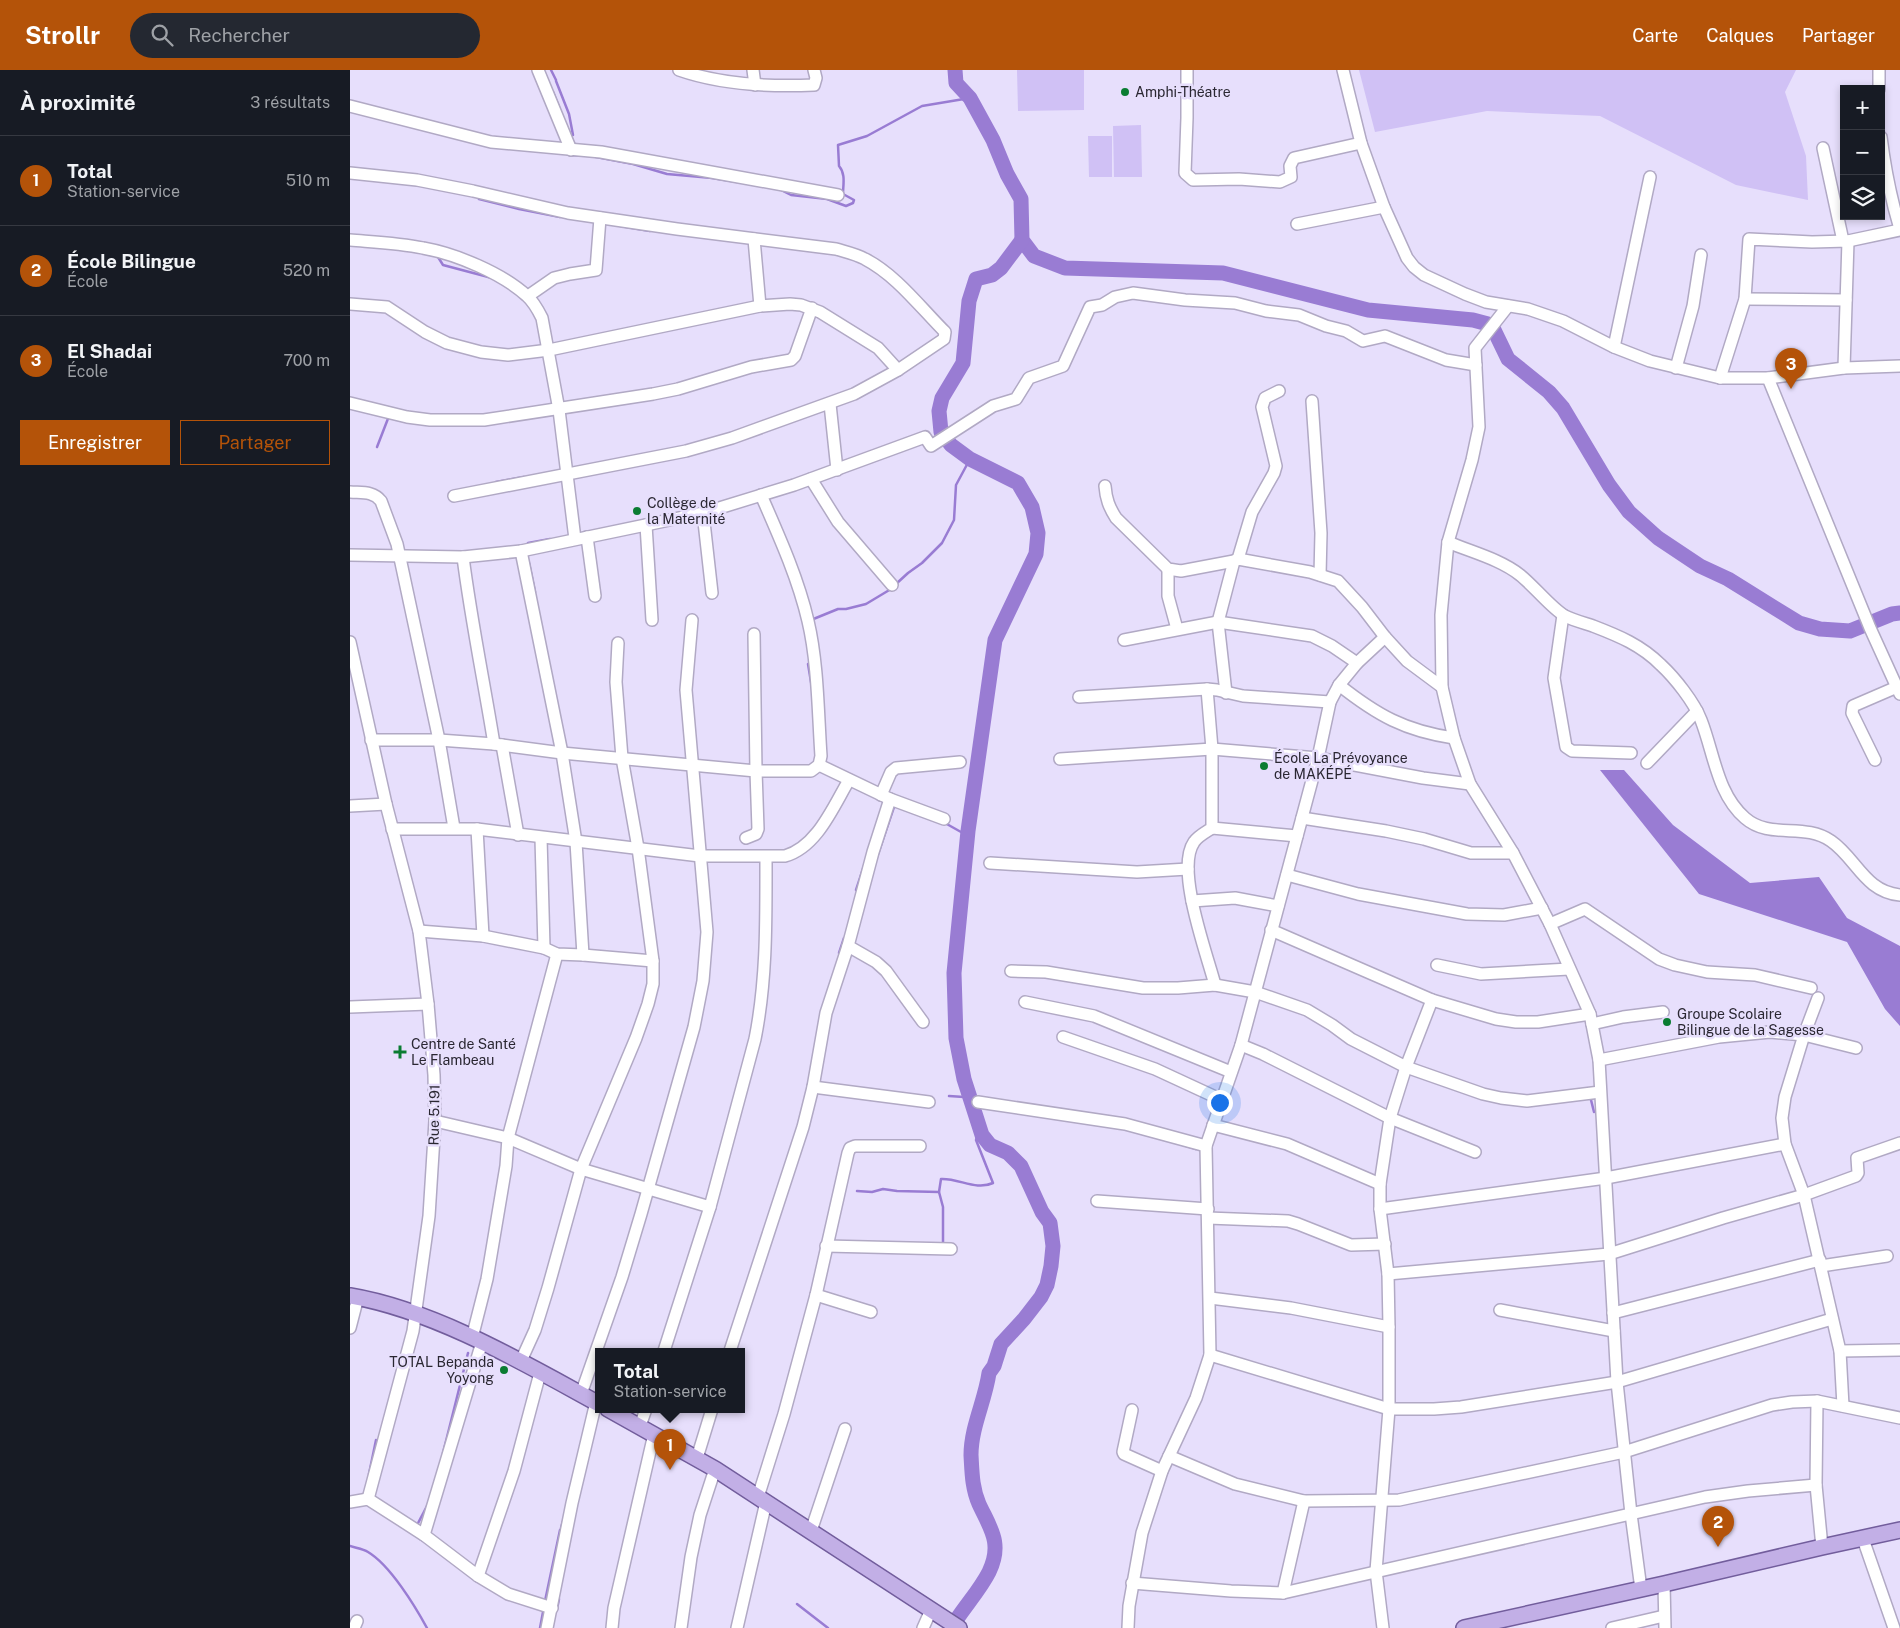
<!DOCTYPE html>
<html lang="fr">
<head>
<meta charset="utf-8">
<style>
  :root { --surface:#171b24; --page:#242831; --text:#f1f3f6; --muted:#9ea1a6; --line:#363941; --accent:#b45309 }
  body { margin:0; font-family:"Public Sans",sans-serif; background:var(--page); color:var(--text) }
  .controls { position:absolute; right:15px; top:15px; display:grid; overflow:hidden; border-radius:0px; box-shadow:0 2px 8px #0003 }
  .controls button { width:45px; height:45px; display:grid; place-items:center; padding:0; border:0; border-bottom:1px solid var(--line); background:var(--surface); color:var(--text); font:25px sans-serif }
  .you { position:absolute; left:869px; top:1032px; width:18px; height:18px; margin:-12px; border:4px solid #fff; border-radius:50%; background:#1a73e8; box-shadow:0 0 0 8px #1a73e833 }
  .badge { display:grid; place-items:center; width:32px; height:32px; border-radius:50%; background:var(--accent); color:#fff; font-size:16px; font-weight:700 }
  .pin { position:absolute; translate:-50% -41px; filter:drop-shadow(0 1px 2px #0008) }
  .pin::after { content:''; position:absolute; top:26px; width:18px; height:15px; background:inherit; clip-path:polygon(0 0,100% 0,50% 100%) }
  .popup { position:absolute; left:245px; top:1278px; width:150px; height:65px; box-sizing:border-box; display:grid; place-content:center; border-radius:0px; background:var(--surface); filter:drop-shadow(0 1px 4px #0005); font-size:16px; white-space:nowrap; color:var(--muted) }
  .popup b { font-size:19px; color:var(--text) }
  .popup::after { content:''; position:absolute; left:50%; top:100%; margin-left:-10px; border:10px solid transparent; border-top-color:var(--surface) }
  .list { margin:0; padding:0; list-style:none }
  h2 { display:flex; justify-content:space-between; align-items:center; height:65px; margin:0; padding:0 20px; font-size:21px }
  h2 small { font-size:16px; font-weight:400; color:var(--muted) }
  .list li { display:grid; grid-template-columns:32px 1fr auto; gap:15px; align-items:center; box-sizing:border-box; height:90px; padding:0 20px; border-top:1px solid var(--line) }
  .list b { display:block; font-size:19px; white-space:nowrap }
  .list p { margin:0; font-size:16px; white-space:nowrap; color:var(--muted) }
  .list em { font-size:16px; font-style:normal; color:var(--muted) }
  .actions { display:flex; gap:10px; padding:15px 20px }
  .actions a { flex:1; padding:11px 0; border:1px solid var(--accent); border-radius:0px; text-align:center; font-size:18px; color:var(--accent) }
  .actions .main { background:var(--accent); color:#fff }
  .icon { flex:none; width:28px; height:28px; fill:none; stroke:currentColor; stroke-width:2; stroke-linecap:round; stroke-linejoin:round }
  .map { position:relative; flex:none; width:1550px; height:1558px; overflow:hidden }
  header { display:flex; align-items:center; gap:30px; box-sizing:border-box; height:70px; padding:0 25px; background:var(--accent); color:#fff }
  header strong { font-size:24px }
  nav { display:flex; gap:28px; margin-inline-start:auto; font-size:18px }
  .search { width:350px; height:45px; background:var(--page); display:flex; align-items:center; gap:12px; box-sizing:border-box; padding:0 18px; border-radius:28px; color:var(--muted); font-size:19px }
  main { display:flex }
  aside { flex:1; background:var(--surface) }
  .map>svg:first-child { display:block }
  .green { fill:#d0c1f5 }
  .water { fill:#997cd3 }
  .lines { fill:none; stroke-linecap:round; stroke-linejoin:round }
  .stream { stroke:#997cd3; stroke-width:2.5 }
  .river { stroke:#997cd3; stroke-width:15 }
  .minor-casing { stroke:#b1a9c4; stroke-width:14 }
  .major-casing { stroke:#725d9c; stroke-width:18 }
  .minor { stroke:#fff; stroke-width:11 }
  .major { stroke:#c2afe6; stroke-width:15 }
  .poi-dot { fill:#0a7c32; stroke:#e7dffc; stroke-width:2 }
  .labels { text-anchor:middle; stroke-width:5; stroke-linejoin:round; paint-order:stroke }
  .poi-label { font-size:14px; fill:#2a2732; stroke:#e7dffc; text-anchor:start }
  .street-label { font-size:14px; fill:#2a2732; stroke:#e7dffc }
</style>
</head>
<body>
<header>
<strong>Strollr</strong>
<div class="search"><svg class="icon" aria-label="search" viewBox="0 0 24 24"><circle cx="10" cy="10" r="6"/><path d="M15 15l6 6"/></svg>Rechercher</div>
<nav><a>Carte</a><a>Calques</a><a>Partager</a></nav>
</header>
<main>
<aside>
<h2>À proximité<small>3 résultats</small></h2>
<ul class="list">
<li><span class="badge">1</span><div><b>Total</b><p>Station-service</p></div><em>510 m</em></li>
<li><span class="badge">2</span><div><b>École Bilingue</b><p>École</p></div><em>520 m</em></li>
<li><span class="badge">3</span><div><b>El Shadai</b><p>École</p></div><em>700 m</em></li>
</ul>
<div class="actions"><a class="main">Enregistrer</a><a>Partager</a></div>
</aside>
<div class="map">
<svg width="1550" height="1558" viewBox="0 0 1550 1558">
  <rect width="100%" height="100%" fill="#e7dffc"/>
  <g class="green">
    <polygon points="667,0 734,0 734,40 668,41"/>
    <polygon points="1009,0 1446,0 1435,22 1456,86 1458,130 1386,115 1250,46 1137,41 1025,62"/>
    <polygon points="791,55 792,107 764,107 763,56"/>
    <polygon points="738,66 762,66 762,107 739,107"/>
  </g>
  <polygon class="water" points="1250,700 1274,700 1323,755 1400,813 1469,807 1497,848 1550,876 1550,956 1535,939 1497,872 1349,824"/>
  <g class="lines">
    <g class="stream">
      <polyline points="201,0 206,10"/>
      <polyline points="206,11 219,44 223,65"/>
      <polyline points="203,22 209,37"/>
      <polyline points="220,85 241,86 283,94 317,104 362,108 387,112"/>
      <path d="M431,120L441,125L477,129L496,136L503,133L504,130L493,124C493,115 496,104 489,96L488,75L517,66L572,36L620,28"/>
      <polyline points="129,129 169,139 210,147"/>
      <polyline points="270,156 300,161"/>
      <polyline points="88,187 93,195 142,208"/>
      <polyline points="102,355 136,355"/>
      <polyline points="27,377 39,346"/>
      <polyline points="146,412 174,407"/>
      <polyline points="178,473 200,469"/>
      <polyline points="179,493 185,522"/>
      <polyline points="546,514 558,503 572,493 592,473 604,450 606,415 620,389"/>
      <polyline points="461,550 488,539 496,539 516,534 541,519"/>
      <polyline points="458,594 462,618"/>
      <polyline points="595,753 611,762 618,761"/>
      <polyline points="527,787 545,734"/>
      <polyline points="506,820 514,796"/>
      <polyline points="489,883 494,868"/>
      <polyline points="599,1026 614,1027 620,1025"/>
      <polyline points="1240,1026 1244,1042"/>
      <polyline points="833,1075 846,1079"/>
      <polyline points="507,1121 522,1122 533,1119 547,1121 589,1122"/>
      <path d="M593,1175V1137L589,1122L591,1109C609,1108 626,1121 643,1113L626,1070L629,1059"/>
      <polyline points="93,1383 118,1283"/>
      <polyline points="19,1404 26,1370"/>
      <polyline points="66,1457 77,1436"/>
      <polyline points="211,1458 213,1451"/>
      <path d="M0,1476C6,1478 13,1479 18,1482C40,1495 65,1536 77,1558"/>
      <polyline points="195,1531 210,1460"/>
      <polyline points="447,1534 478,1558"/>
      <polyline points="207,1539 209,1529"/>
      <polyline points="190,1558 193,1542"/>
    </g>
    <g class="river">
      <polyline points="605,0 606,13 620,28 643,70 657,104 671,129 672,170 684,186 715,198 873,203 1018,240 1123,250 1138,254 1144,260 1158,289 1199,322 1213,338 1259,415 1279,442 1308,468 1350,496 1378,509 1449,553 1470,559 1500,561 1542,544 1550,543"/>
      <path d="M607,1549C617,1534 631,1518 639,1502C653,1473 640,1458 629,1434C622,1418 622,1402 621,1385C621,1357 635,1331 639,1303L644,1296L651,1274L674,1249L691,1227L697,1215L701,1196L703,1176L700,1153L692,1142L671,1096L658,1083L640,1075L632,1065L614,1009L606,968L604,903L618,761L645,570L686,484L688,463L682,437L668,413L620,389L601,375L591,362L589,341L592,328L613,293L619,231L626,209L642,205L651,198L672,170"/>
    </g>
    <g class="minor-casing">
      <g id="minor">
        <polyline points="188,0 221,80"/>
        <path d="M329,0C372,15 419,17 464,15L466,8L464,0"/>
        <polyline points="403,0 405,15"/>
        <polyline points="837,0 837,48 835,103 843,110 889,109 930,112 941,107 940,96 944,88 1011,73"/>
        <polyline points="993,0 1011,73 1034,137 1057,188 1064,197 1074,205 1115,224 1136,232 1178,239 1213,251 1264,277 1300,291 1370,308 1418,308 1494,298 1550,296"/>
        <polyline points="1529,19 1529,0"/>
        <polyline points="0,36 141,72 251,82 488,125"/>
        <path d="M1531,67C1535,99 1541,129 1550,159"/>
        <polyline points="1473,78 1493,171"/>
        <path d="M0,103L67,110L123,121L218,143L327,159L486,179C496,182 506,184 515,189C546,205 570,237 595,262L594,269L548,300L504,324L382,368L336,381L104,426"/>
        <polyline points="947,154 1034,137"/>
        <polyline points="404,169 410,236"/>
        <path d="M0,170C24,172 49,173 73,178C106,184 152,203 177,226C184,232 188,240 192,248L209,340L225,469"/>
        <polyline points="178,226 204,208 220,204 246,200 250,148"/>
        <polyline points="1395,229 1496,230"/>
        <polyline points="0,234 37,237 75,262 97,273 131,282 158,285 199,280 410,236 440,234 451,235 470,242 528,278 548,300"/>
        <polyline points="1158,236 1125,278 1129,357 1122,390 1098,472 1091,545 1092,617 1104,668 1120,714 1163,783 1200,854 1240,944 1249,990 1267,1312 1281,1444 1291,1519"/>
        <polyline points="1264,277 1300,107"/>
        <polyline points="1326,298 1343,236 1351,185"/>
        <polyline points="1494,298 1498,171"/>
        <polyline points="1370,308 1395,229 1399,169 1462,172 1498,171 1550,160"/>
        <polyline points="1418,308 1520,558 1550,624"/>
        <polyline points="962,331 971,463 970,505"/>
        <polyline points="0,333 57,347 80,350 134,350 303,324 328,319 401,297 441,290 445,286 462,238"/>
        <polyline points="480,334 487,400"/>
        <polyline points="461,409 488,452 542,515"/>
        <path d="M755,416C756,429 759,437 766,448L818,499L831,501L884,491L888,489L960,502L988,511L1012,537L1035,567L1057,591L1092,617"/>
        <path d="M0,422C12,423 23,421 31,431L47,474L89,670L104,758"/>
        <polyline points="353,443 362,523"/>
        <polyline points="296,455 302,550"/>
        <polyline points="237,467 245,526"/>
        <path d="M1098,472C1121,482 1150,489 1170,505C1183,515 1202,539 1215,546C1223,550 1234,553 1243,556C1269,566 1291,575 1311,595C1325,608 1344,632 1351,650C1364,683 1367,724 1395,748C1420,770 1454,752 1481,771C1506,788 1515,822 1550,825"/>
        <polyline points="0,485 113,487 171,481 353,443 444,415 575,367 581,376 643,336 666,329 679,308 713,296 740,237 752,235 765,227 783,223 835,230 885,233 916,241 949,245 976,256 996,261 1013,271 1035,266 1096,290 1126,295"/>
        <path d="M113,487C121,550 134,612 144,674"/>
        <polyline points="888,489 902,442 924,403 926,396 912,337 915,328 929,321"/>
        <polyline points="818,499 818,526 827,559"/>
        <polyline points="1213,545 1204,608 1216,677 1222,681 1281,683"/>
        <polyline points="774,570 868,552 962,566 982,576 1007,593"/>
        <polyline points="0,572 36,734 69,861 78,934 84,1005 85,1051 79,1146 63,1261 18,1429"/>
        <path d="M989,615C1027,645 1055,661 1104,668"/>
        <path d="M857,619L862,679V758C856,762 848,766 844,772C825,799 857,884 865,915"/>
        <polyline points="876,623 868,552 884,491"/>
        <polyline points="729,627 857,619 867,620 893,626 980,632"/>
        <polyline points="21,670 89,670 144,674 212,683 406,701 404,564"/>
        <polyline points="152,675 168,765"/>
        <polyline points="710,689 862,679 968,688 1073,708 1120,714"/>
        <polyline points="1525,690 1502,643 1503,636 1547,617"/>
        <polyline points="1297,693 1347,641"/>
        <polyline points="469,695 540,729 594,749"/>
        <polyline points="531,725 541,702 546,698 610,692"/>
        <polyline points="0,736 36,734"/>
        <polyline points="952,748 1036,761 1074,769 1121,783 1163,783"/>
        <polyline points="862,758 947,766"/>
        <path d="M42,759H127L350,786H435C467,777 483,737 499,710"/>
        <polyline points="127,759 133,866"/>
        <polyline points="191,768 194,878"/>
        <path d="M396,768L406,764L408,759L406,701H461L469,695L471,686C468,643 468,593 458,551C448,508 429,466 411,425"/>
        <polyline points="640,793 787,802 838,799"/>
        <polyline points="937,805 1008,824 1117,844 1154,845 1192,838"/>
        <polyline points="842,831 885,828 928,836"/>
        <polyline points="1200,854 1235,839 1309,889 1325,895 1357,902 1405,905 1461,918"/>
        <polyline points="921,860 1082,930 1146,949 1166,952 1188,952 1240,944"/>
        <polyline points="69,861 133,866 194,878 207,884 233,885 226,772 212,683 171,481"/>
        <polyline points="498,876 526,892 536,901 573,952"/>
        <polyline points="233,885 303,891"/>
        <polyline points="1087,895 1131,904 1219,899"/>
        <polyline points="661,901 696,902 793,918 828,918 865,915 905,922 957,940 982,955 1001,969 1056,997 1133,1024 1151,1028 1177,1031 1250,1022"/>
        <polyline points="1468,928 1454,965 1435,1027 1432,1048 1435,1074 1454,1125 1490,1281 1493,1336"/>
        <polyline points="675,932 744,946 881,1002"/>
        <polyline points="0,937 78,934"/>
        <polyline points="1242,954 1273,947 1313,942"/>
        <polyline points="713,967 805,999 872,1030"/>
        <polyline points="891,975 913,984 1040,1048 1125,1082"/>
        <polyline points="1249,990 1369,967 1420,962 1454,965 1506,978"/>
        <polyline points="463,1017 579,1032"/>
        <polyline points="628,1032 775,1054 856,1076"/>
        <polyline points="85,1051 158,1068 231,1099 360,1137"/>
        <polyline points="863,1055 937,1074 1030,1114"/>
        <polyline points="747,1131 858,1139"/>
        <polyline points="1030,1139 1256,1108 1435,1074"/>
        <polyline points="858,1148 938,1151 948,1154 1001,1175 1035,1174"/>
        <polyline points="476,1176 601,1179"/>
        <polyline points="1471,1196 1537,1186"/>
        <polyline points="1038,1204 1259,1184 1373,1148 1454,1125 1506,1106 1508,1103 1507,1088 1550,1073"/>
        <polyline points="466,1225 521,1242"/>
        <polyline points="860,1228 941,1238 1039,1257"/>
        <polyline points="1150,1240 1264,1261"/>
        <polyline points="1263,1243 1470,1190"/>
        <polyline points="0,1258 8,1227"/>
        <polyline points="122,1268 137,1209 156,1096 158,1068 207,884"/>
        <path d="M314,1281L360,1137L405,969C417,909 416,848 416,787"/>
        <polyline points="380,1281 453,1057 463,1017 476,943 498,876 523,782 540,729"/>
        <polyline points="1490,1281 1550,1280"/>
        <polyline points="860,1285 1039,1339 1084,1339 1111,1337 1267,1312 1482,1249"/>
        <polyline points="170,1293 185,1260 198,1218 231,1099 286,968 298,934 303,914 303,891 288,778 272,688 266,612 268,573"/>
        <polyline points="231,1324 272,1207 291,1144 344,957 353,911 357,862 336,620 342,550"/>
        <polyline points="1467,1331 1466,1415 1472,1477"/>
        <polyline points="782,1340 773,1382 774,1384 812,1401"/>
        <polyline points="290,1356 296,1339"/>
        <polyline points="819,1386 885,1414 954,1431 1049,1430 1274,1382 1422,1335 1442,1332 1467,1331 1550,1348"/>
        <polyline points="347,1388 362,1339"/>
        <polyline points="408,1427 434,1344 466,1225 498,1083 500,1078 505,1076 570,1076"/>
        <polyline points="0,1432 18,1429 74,1465 128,1506 158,1524 202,1538"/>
        <polyline points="461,1461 495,1359"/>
        <polyline points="74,1465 132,1272"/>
        <polyline points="1513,1469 1544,1558"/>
        <polyline points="128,1506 164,1401 190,1303"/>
        <polyline points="782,1513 881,1521 933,1523 1355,1427 1398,1421 1466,1415"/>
        <polyline points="1314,1514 1315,1558"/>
        <polyline points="933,1523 954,1431"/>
        <polyline points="4,1558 7,1551"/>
        <polyline points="197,1558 222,1433 246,1332"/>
        <polyline points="262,1558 264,1538 304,1364"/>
        <polyline points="331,1558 341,1487 350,1445 365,1399"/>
        <polyline points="387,1558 416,1432"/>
        <polyline points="573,1558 581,1540"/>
        <polyline points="778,1558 779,1536 792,1463 812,1401 846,1328 860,1285 856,1076 891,975 968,688 980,632 989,615 1007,593 1035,567"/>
        <polyline points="1033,1558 1026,1501 1039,1339 1039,1257 1038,1204 1030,1139 1030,1114 1040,1048 1056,997 1082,930"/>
        <polyline points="1262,1558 1314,1546"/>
      </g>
    </g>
    <g class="major-casing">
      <g id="major">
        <path d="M0,1226C84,1240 174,1293 249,1334"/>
        <polyline points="258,1339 365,1399 609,1558"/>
        <polyline points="1114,1558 1314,1514 1472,1477 1550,1460"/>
      </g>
    </g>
    <use href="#minor" class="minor"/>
    <use href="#major" class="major"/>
  </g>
  <g class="poi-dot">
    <circle cx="775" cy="22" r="5"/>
    <circle cx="287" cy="441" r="5"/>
    <circle cx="914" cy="696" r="5"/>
    <circle cx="1317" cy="952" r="5"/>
    <path d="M47.5 974.5h5v5h5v5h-5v5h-5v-5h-5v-5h5z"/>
    <circle cx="154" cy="1300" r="5"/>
  </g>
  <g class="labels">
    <g class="poi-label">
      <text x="785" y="27">Amphi-Théatre</text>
      <text x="297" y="438">Collège de<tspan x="297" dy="16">la Maternité</tspan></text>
      <text x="924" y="693">École La Prévoyance<tspan x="924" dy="16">de MAKÉPÉ</tspan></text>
      <text x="1327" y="949">Groupe Scolaire<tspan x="1327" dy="16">Bilingue de la Sagesse</tspan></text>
      <text x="61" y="979">Centre de Santé<tspan x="61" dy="16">Le Flambeau</tspan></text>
      <text x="144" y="1297" text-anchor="end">TOTAL Bepanda<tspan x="144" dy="16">Yoyong</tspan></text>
    </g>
    <g class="street-label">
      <text transform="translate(84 1045) rotate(-89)" y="5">Rue 5.191</text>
    </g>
  </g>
</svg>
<div class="controls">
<button>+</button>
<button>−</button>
<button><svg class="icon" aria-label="layers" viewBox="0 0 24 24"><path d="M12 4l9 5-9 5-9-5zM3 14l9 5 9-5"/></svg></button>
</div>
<div class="you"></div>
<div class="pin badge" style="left:320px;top:1400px">1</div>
<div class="popup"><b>Total</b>Station-service</div>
<div class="pin badge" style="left:1368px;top:1477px">2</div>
<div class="pin badge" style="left:1441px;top:319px">3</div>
</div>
</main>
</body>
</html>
